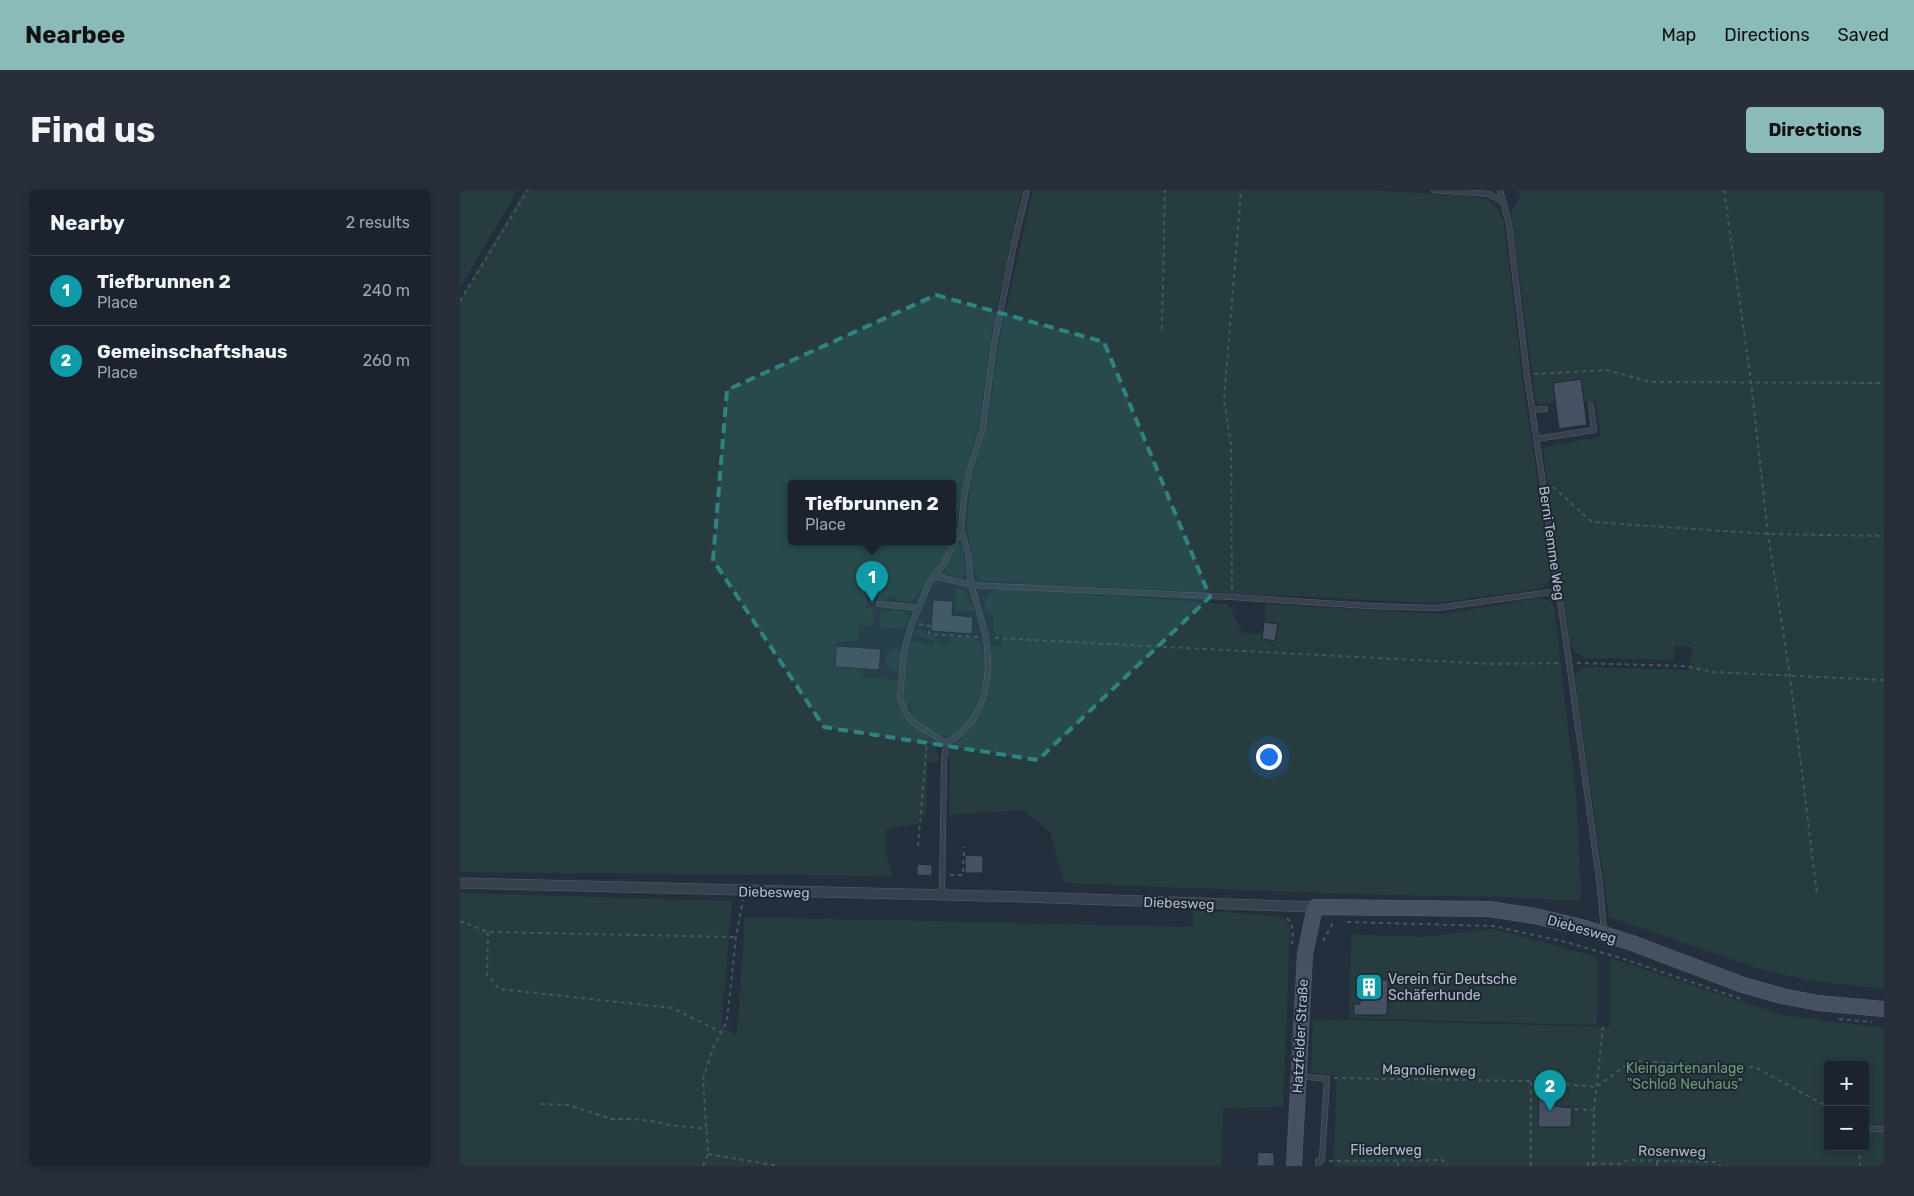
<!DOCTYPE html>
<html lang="en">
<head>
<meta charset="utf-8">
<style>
  :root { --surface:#1b232e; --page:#282f3a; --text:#f1f3f6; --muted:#a0a4aa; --line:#39404a; --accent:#8bbbb9 }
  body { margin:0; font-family:Rubik,sans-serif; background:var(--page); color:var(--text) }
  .controls { position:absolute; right:15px; bottom:15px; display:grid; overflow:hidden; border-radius:5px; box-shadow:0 2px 12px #0003 }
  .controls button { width:45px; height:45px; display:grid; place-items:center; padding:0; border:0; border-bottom:1px solid var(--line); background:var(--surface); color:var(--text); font:25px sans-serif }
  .you { position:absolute; left:808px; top:566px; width:18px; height:18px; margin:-12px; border:4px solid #fff; border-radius:50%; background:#1a73e8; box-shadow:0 0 0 8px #1a73e833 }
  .badge { display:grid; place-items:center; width:32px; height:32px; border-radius:50%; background:var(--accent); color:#fff; font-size:16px; font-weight:700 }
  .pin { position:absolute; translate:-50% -41px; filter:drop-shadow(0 1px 2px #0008) }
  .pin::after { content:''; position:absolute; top:26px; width:18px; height:15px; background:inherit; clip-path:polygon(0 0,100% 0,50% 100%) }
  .popup { position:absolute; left:328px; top:290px; width:168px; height:65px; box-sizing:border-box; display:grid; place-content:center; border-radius:5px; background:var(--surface); filter:drop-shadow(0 1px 4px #0005); font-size:16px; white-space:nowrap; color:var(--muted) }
  .popup b { font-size:19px; color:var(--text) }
  .popup::after { content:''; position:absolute; left:50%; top:100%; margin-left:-10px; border:10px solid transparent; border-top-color:var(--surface) }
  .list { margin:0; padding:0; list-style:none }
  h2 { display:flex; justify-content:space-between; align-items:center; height:65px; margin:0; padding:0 20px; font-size:21px }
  h2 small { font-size:16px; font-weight:400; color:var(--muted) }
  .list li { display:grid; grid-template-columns:32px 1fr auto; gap:15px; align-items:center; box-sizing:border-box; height:70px; padding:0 20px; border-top:1px solid var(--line) }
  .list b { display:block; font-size:19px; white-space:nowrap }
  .list p { margin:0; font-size:16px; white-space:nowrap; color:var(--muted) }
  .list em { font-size:16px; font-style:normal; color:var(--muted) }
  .map { position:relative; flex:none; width:1424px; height:976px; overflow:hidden; border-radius:5px }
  header { display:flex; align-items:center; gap:30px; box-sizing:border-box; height:70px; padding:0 25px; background:var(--accent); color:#111 }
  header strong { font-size:24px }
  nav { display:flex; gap:28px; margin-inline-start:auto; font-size:18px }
  .intro { display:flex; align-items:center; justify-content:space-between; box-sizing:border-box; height:120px; padding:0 30px }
  h1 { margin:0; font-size:35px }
  .button { padding:12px 22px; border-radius:5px; background:var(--accent); color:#111; font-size:18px; font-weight:700 }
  main { display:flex; gap:30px; padding:0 30px }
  aside { flex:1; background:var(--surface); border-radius:5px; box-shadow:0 2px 12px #0003 }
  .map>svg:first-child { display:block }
  .green { fill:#263c3f; fill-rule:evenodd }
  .building { fill:#455162; stroke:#1f2835 }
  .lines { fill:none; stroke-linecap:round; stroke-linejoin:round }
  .lane-casing { stroke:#565f6c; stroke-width:6 }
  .street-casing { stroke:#565f6c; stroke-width:11 }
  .secondary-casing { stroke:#565f6c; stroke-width:16 }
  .path { stroke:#44595c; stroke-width:2; stroke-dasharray:4 4; stroke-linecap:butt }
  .lane { stroke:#38414e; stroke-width:5 }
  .street { stroke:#38414e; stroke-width:10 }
  .secondary { stroke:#465061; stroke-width:15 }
  .marked { fill:#308480; fill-opacity:0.2; stroke:#308480; stroke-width:4; stroke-dasharray:10 6; stroke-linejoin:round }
  .labels { text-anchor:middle; stroke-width:4; stroke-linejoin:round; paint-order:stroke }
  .street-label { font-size:14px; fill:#b4bcc9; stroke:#1d2633 }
  .poi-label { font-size:14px; fill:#b4bcc9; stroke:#1d2633; text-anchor:start }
  .park-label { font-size:14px; fill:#6b9a76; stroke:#1d2633 }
</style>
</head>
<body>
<header>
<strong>Nearbee</strong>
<nav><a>Map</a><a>Directions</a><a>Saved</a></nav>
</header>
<div class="intro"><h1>Find us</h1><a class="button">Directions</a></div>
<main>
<aside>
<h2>Nearby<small>2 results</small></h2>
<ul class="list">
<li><span class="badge" style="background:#0f9aa8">1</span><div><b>Tiefbrunnen 2</b><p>Place</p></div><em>240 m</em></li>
<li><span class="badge" style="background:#0f9aa8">2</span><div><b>Gemeinschaftshaus</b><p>Place</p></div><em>260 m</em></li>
</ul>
</aside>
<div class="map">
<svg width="1424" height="976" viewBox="0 0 1424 976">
  <rect width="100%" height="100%" fill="#242f3e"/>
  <g class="green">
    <polygon points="0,0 58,0 0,98"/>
    <polygon points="64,0 562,0 530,151 520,232 505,283 492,348 492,293 332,293 332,351 491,351 481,373 452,412 439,411 435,407 429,407 425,410 418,410 418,405 407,404 406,418 417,420 413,423 413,436 399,435 398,451 377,452 375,477 403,479 403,487 438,490 437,510 440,519 445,529 465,543 476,555 479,572 468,572 466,627 458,627 458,634 426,639 425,662 433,686 0,682 0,110"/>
    <polygon points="573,0 909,0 1007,6 1026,9 1036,17 1044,32 1061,178 1090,379 1090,390 1081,399 973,413 521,391 515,384 507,337 510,304 513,284 528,233 540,147"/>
    <polygon points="1056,0 1424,0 1424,799 1347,790 1294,777 1149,727 1115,487 1121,479 1125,477 1229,480 1232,457 1215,456 1214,470 1124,468 1113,460 1109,450 1083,259 1088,256 1141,247 1136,211 1124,212 1120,189 1093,193 1095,211 1081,215 1076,211 1051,22 1061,6"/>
    <polygon points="500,350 506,379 503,387 492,386 486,383 485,376"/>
    <polygon points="496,397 505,402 515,421 495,420"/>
    <path d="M535,400H572L768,414L783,443L802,444V449L815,451L804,432L806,414L983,424L1078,408L1090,410L1094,417L1117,614L1121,711L1042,707L883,704L604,693L590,642L563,620L489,625L490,571L488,562C493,554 501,549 507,542C530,513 529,491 531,456H542L543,446L537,445L534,441V424H526C522,412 524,406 535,400Z"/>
    <path d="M421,420L443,421L450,429C446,442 431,437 420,437Z"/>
    <path d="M455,440L466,441V445H475L478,453L481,455L489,454L493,447L514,448C517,450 521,454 522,457C532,476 515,536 494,545C478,551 458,533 448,522H451V515H445C442,495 445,473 449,453L454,451L474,456L475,451L457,445Z"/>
    <polygon points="431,459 437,459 441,463 440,476 435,481 430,480 426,476 427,463"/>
    <polygon points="0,703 272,711 261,837 277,845 285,727 732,737 733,720 816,726 825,729 830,738 823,917 763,918 761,976 0,976"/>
    <polygon points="1034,739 1138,767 1137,835 889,828 891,744 962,747"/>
    <path d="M1150,768L1322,825L1424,838V976H873L877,886L851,883L853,829L1150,837ZM1368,875H1405V957H1368Z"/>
  </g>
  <g class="building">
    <polygon points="1121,189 1127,235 1099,239 1093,193"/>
    <polygon points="473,410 493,411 492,425 513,427 512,444 471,441"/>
    <polygon points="804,432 818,434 815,451 802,449"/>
    <polygon points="376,456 421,459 419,480 375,477"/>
    <polygon points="505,665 523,666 523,683 505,683"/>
    <polygon points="457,674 472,675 472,686 457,685"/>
    <polygon points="901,790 928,790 927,825 894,825 894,814 900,814"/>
    <polygon points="1079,908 1095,908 1095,916 1112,918 1111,937 1078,937"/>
    <polygon points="798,962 814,963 814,976 797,976"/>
  </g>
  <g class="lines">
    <g class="lane-casing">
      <g id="lane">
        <polyline points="974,0 1029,4 1042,11"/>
        <polyline points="1040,0 1049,34 1067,185 1109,472 1140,696 1144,742"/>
        <polyline points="1072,220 1085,219"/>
        <polyline points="1076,249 1134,240 1131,215"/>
        <polyline points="475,386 511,395 772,407 909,416 976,418 1099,401"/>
        <polyline points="419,414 451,417 458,419"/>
        <path d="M486,553C524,534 532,488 526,449C523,431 516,414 512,396C509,388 510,378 509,369C507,359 504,349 501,339"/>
        <polyline points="482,705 484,572 486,553 457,535 448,527 444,519 440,508 444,460 452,433 469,393 483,375 501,339 504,306 510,279 523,238 534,154 554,54 567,0"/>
        <polyline points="840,886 867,889 862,970 858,971 858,976"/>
        <polyline points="1408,939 1424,939"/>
      </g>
    </g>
    <g class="street-casing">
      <polyline id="street" points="0,693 564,707 855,717"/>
    </g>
    <g class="secondary-casing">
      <polyline id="secondary" points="834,976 845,764 855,717 1029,719 1075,726 1125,738 1172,753 1283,795 1322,806 1358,813 1424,819"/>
    </g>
    <g class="path">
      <polyline points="1264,0 1291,192 1308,344 1330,486 1357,704"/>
      <polyline points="0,111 68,0"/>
      <polyline points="702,139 705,0"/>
      <polyline points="1074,184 1147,180 1190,192 1424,193"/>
      <polyline points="1093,297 1132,332 1308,344 1424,346"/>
      <polyline points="772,399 771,254 764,210 781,0"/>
      <polyline points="459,434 470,436 469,444 518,447"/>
      <polyline points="535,448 1033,474 1100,473"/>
      <polyline points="1117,473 1225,476 1253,482 1424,490"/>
      <polyline points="458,656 467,551"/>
      <polyline points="490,685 503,685 504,657"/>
      <path d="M827,728C834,735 833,744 832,754"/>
      <polyline points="0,731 28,742 276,747"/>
      <polyline points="887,732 1033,736 1102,751 1164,769 1284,810"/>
      <polyline points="28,742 27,785 39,799 212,818 261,842"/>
      <polyline points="863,751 874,731"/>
      <polyline points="1379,829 1412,832"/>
      <polyline points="874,888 1071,891 1136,897 1172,871 1295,877 1368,917"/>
      <polyline points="81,914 108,915 152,929 173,929 192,931 210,935 247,939"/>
      <polyline points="1107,919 1134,920"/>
      <polyline points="1399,957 1400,976"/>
      <polyline points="248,964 319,976"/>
      <polyline points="869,971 982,970 988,976"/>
      <polyline points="243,976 248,964 243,889 253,858 267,831 276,747 283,710"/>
      <polyline points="938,976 938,969"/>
      <polyline points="1071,976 1071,891"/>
      <polyline points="1128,976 1128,973 1161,974 1167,970 1255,972 1261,976"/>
      <polyline points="1133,976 1134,920 1143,837"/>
      <polyline points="1197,976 1197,971"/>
    </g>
    <use href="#lane" class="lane"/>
    <use href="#street" class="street"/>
    <use href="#secondary" class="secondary"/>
  </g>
  <path class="marked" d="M476,105L644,152L750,407L578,570L364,537L253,370L267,200Z"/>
  <defs>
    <g id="building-square" transform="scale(1.4375)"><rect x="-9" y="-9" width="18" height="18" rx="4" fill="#0f9aa8" stroke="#1d2633"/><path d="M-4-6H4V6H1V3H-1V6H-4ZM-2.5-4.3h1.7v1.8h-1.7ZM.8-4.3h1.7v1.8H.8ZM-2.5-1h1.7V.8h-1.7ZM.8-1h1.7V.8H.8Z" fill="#fff"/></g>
  </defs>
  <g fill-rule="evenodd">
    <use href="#building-square" x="909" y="797"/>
  </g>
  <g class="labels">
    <g class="street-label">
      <text transform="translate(1092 353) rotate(82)" y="5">Berni Temme Weg</text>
      <text transform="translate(314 702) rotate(1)" y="5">Diebesweg</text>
      <text transform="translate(719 713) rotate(2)" y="5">Diebesweg</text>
      <text transform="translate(1122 739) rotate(16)" y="5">Diebesweg</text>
      <text transform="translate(840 846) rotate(-87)" y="5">Hatzfelder Straße</text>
      <text transform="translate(969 880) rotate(1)" y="5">Magnolienweg</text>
      <text x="926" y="965">Fliederweg</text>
      <text transform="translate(1212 961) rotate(1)" y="5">Rosenweg</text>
    </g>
    <g class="poi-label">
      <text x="928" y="794">Verein für Deutsche<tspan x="928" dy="16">Schäferhunde</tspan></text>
    </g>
    <g class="park-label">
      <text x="1225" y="883">Kleingartenanlage<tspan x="1225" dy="16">"Schloß Neuhaus"</tspan></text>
    </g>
  </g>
</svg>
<div class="controls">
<button>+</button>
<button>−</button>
</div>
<div class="you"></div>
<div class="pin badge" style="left:412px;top:412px;background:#0f9aa8">1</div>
<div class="popup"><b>Tiefbrunnen 2</b>Place</div>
<div class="pin badge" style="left:1090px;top:921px;background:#0f9aa8">2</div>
</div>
</main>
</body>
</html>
